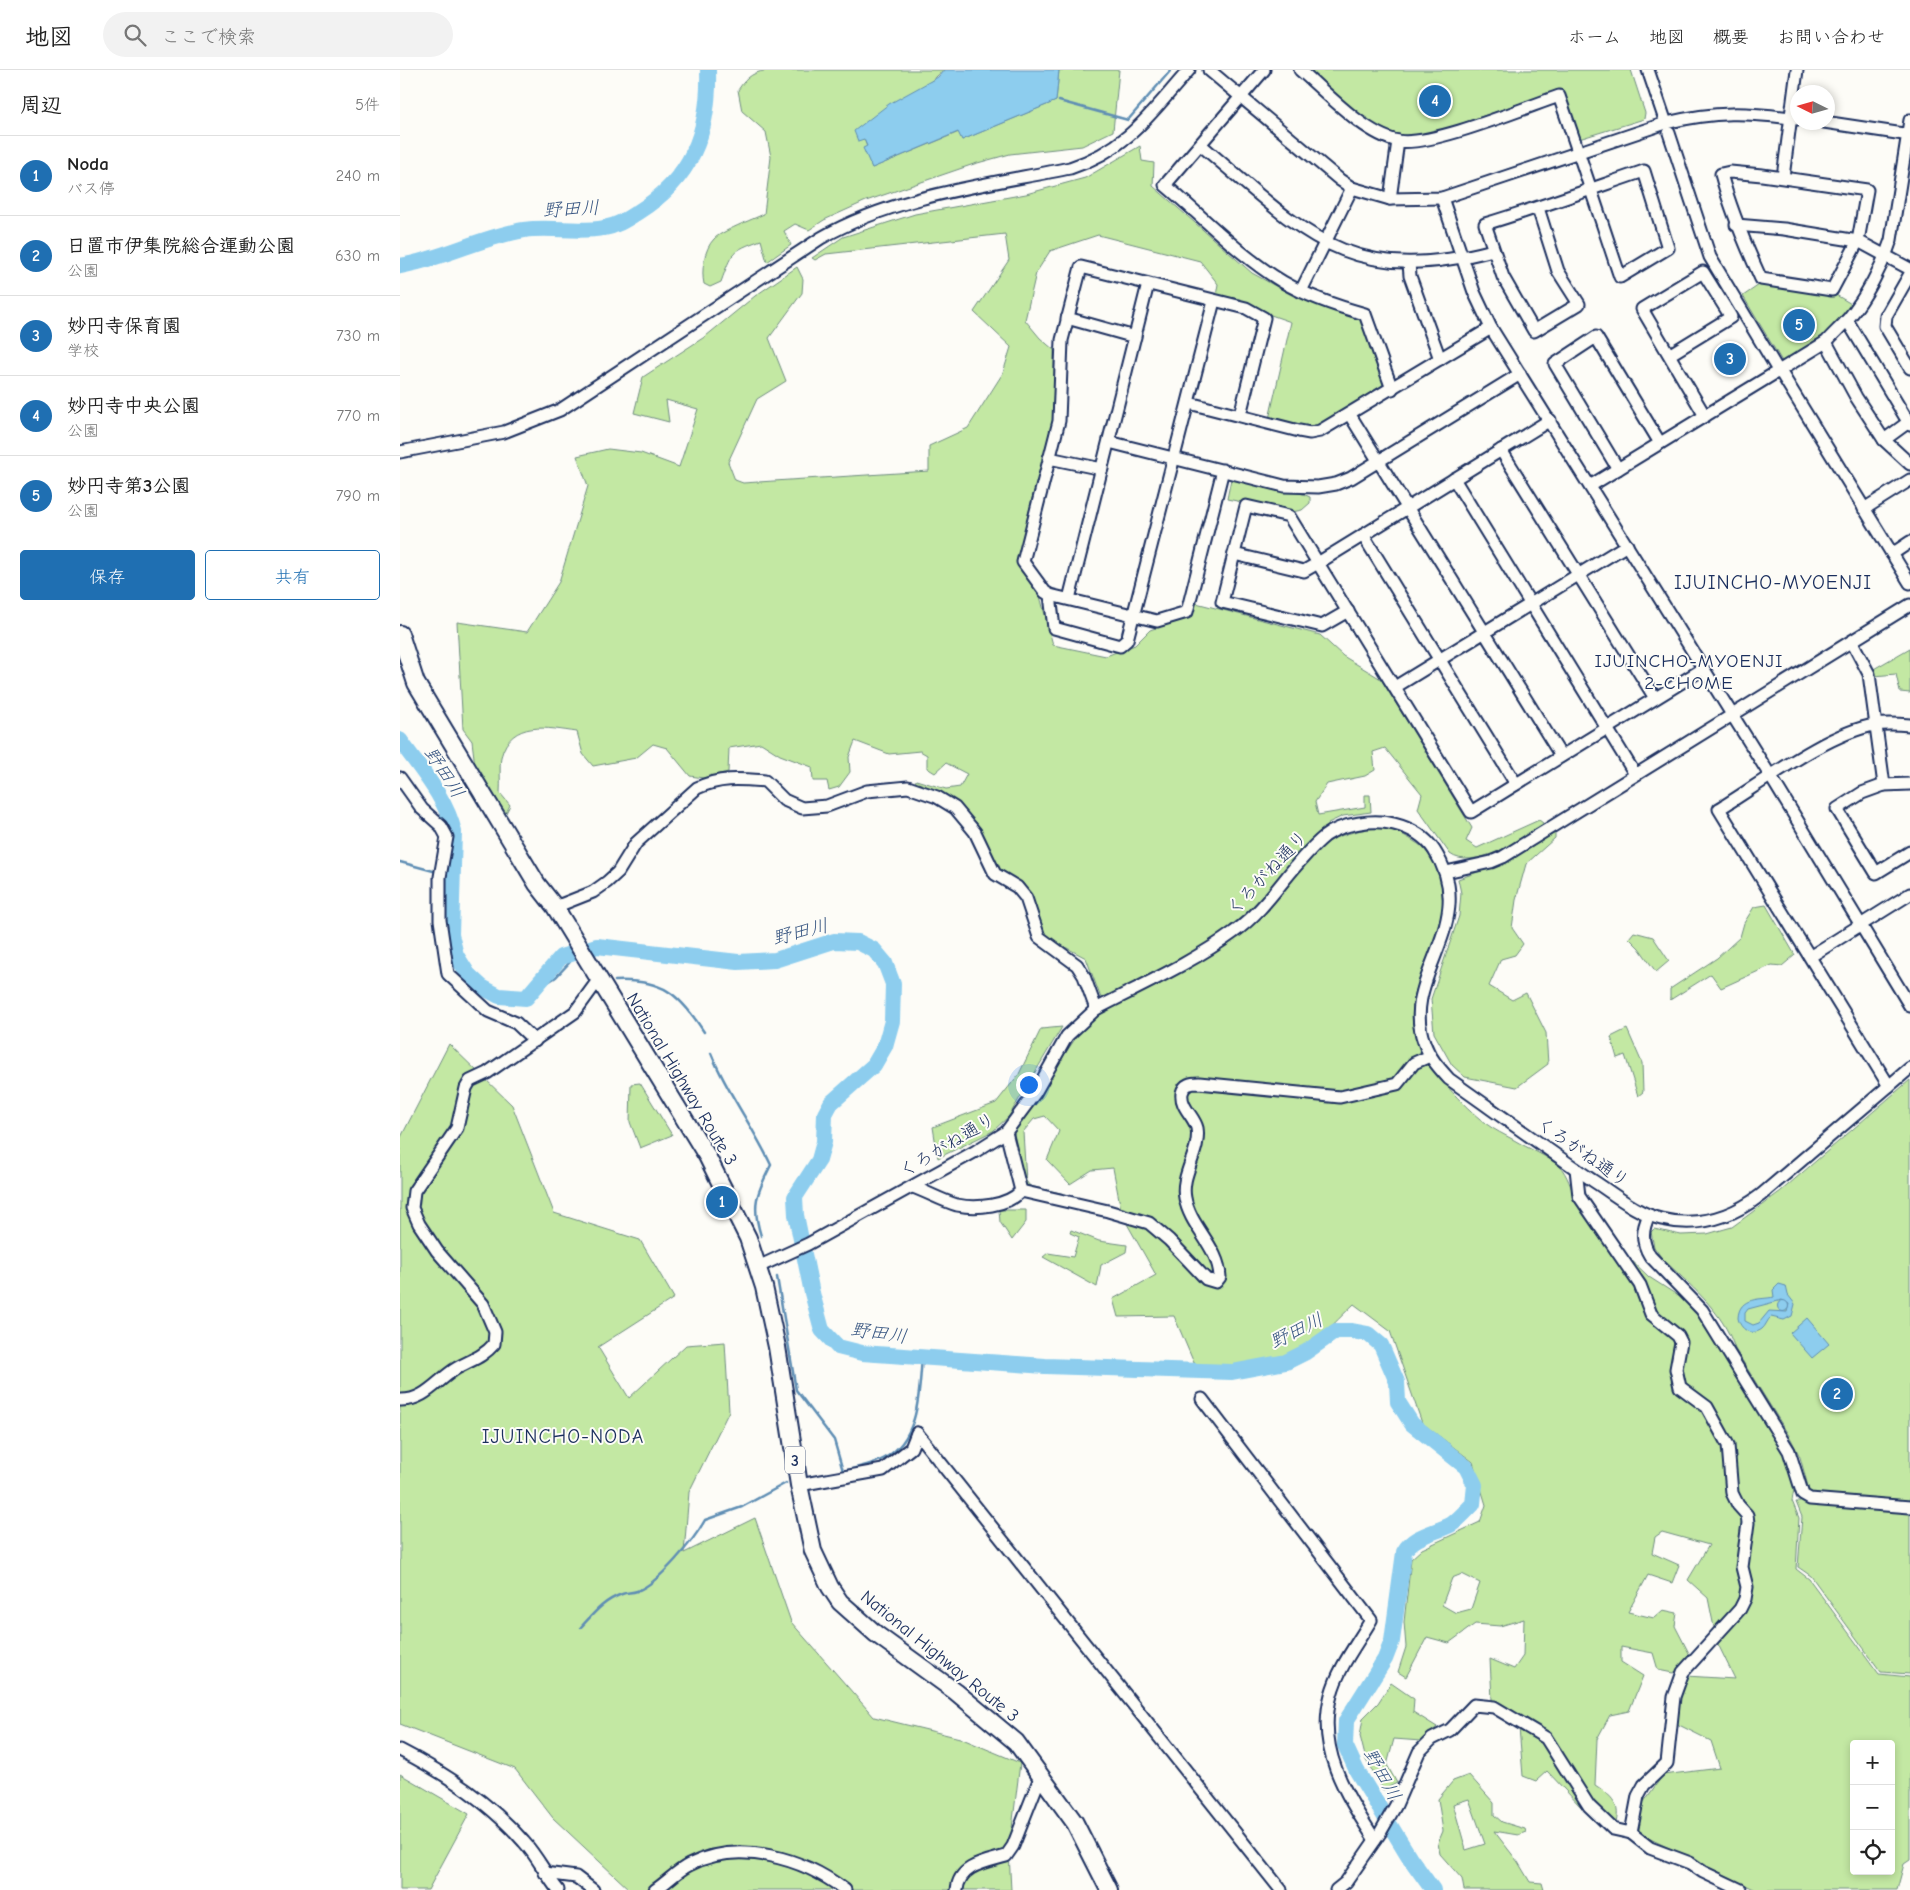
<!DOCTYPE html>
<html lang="ja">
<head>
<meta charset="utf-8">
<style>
  :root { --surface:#fff; --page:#f2f2f2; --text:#222; --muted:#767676; --line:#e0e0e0; --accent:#1f6fb2 }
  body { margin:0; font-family:"Comic Neue","Klee One",sans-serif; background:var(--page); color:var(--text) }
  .controls { position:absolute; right:15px; bottom:15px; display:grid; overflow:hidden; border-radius:5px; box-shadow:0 2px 8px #0003 }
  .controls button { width:45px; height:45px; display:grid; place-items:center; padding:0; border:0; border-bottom:1px solid var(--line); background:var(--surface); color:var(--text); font:25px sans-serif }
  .compass { position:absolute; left:1390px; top:15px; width:45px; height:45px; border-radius:50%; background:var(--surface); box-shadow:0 2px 8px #0003; rotate:275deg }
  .you { position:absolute; left:628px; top:1014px; width:18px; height:18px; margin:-12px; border:4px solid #fff; border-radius:50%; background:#1a73e8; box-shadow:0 0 0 8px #1a73e833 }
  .badge { display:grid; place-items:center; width:32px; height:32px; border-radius:50%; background:var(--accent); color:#fff; font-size:16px; font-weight:700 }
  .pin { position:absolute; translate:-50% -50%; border:2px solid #fff; box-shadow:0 1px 5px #0006 }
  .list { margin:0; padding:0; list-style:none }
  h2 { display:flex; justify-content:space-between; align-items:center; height:65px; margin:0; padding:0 20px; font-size:21px }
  h2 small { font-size:16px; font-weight:400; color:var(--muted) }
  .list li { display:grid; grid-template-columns:32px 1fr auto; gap:15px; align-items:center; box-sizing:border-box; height:80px; padding:0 20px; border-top:1px solid var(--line) }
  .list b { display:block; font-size:19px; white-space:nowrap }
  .list p { margin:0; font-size:16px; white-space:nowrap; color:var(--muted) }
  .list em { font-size:16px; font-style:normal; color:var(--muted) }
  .actions { display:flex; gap:10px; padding:15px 20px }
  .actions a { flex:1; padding:11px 0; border:1px solid var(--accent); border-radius:5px; text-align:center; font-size:18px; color:var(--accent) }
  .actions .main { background:var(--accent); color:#fff }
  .icon { flex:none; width:28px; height:28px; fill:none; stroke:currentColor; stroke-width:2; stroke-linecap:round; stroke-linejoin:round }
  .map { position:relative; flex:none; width:1510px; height:1820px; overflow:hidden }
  header { display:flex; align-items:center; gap:30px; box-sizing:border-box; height:70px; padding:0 25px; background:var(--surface); border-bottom:1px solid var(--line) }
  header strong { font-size:24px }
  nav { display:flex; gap:28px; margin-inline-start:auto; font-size:18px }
  .search { width:350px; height:45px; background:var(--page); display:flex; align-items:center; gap:12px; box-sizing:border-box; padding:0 18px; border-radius:28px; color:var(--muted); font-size:19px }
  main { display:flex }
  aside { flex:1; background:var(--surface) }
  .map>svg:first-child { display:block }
  .green { fill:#c3e8a3; stroke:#6f8c80; fill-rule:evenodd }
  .water { fill:#8dcdee; stroke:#5f8eb4; fill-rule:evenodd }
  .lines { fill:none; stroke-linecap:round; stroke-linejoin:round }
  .stream { stroke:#5f8eb4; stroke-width:2.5 }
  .river { stroke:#8dcdee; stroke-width:16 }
  .minor-casing { stroke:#1b2f5e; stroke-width:15 }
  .highway-casing { stroke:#1b2f5e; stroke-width:20 }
  .minor { stroke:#fdfcf7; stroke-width:11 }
  .highway { stroke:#fdfcf7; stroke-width:16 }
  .labels { text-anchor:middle; stroke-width:4; stroke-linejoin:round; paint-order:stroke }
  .shield { fill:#fdfcf7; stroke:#5f6c8c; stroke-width:1 }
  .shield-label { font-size:16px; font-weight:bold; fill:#1b2f5e }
  .street-label { font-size:18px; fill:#1b2f5e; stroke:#fdfcf7 }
  .water-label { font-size:19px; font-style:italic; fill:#385682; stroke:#fdfcf7 }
  .neighbourhood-label { font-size:19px; letter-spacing:1px; fill:#1b2f5e; stroke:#fdfcf7 }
  .quarter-label { font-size:20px; letter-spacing:1px; fill:#1b2f5e; stroke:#fdfcf7 }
</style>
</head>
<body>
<header>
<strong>地図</strong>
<div class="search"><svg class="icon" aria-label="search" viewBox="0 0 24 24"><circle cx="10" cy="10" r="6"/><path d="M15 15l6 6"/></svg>ここで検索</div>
<nav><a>ホーム</a><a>地図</a><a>概要</a><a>お問い合わせ</a></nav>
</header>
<main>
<aside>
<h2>周辺<small>5件</small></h2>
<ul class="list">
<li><span class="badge">1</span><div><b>Noda</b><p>バス停</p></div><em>240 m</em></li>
<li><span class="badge">2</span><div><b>日置市伊集院総合運動公園</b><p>公園</p></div><em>630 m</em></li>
<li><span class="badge">3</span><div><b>妙円寺保育園</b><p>学校</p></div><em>730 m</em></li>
<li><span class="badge">4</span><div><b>妙円寺中央公園</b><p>公園</p></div><em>770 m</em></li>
<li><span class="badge">5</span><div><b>妙円寺第3公園</b><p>公園</p></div><em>790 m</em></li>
</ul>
<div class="actions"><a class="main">保存</a><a>共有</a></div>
</aside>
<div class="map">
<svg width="1510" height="1820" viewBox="0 0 1510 1820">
  <rect width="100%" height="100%" fill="#fdfcf7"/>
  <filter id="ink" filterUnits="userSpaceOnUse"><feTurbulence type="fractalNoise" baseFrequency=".02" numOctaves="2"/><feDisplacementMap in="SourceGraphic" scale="10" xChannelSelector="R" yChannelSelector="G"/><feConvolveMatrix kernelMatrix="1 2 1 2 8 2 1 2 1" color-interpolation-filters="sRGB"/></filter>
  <g filter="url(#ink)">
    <g class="green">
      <path d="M371,0H544L464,69L467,77L464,78L472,98L559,62L562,70L656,31L659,0H719L713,61L682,76L610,84L574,94L466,131L424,150L409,160L395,154L384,161L391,175L367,192L361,170C331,181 332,182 321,212L310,217L304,214C301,201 304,179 314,169C320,162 353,149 364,144L371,87L366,62L342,41L338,20C347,6 355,1 371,0Z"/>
      <path d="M907,0H1231L1245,43L1244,49L1179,69L1162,19L1025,66C1013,66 1002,66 991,63C962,54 930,19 907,0Z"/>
      <path d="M740,76L742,91L754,93L753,116L852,203L897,228L898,225L962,249L985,314L983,321L924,355L913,358L869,349L891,252L816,226L818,214L800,191L698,165L650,181L636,203L625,250L640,268L654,280V352L632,428L618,492L640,526L653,575L706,586L735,575L750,560L793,545L796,533L920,565L943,586L981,609L1072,758L1066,771L1077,778L1139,750L1143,753V756C1123,770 1072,801 1050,784L1018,739L1022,724L985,678L973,682L975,700L965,706L927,714L915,732L918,745L965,737V725H970L971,742L943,746L928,753L937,767C969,757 986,752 1015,772C1023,776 1028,784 1033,791C1072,853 989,914 1019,976C1031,1001 1063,1036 1085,1053C1094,1060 1105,1065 1114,1070C1127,1078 1150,1087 1160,1097C1167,1104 1171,1118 1175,1127C1186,1148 1198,1166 1212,1184H1225L1249,1207L1291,1234L1386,1387L1394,1419L1392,1431L1399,1448L1396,1499L1409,1509L1479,1604L1510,1607V1790L1504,1794L1497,1820H1356L1238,1763L1241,1736L1263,1705L1320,1698L1311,1671L1275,1653L1279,1624L1286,1606L1335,1609L1317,1572L1308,1528L1288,1510L1309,1475L1262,1462L1255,1467L1252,1483L1279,1495L1272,1513L1248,1505L1228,1542L1254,1548L1263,1540L1277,1543L1275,1556L1291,1587L1287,1595L1273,1603L1258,1600L1253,1583L1221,1577V1592L1243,1606L1229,1641L1210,1645L1197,1669L1195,1715C1212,1726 1222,1735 1215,1756L1182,1738L1147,1701L1136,1711L1123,1706L1118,1645L1092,1630L1090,1589L1114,1599L1123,1586L1124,1549L1100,1556L1075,1554L1049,1573L1027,1567L1006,1607L998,1602L1006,1577L1004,1552L1011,1489L1022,1479L1080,1452L1086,1435L1073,1392L1022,1353L990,1261L954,1234C939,1248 896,1294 878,1298C851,1305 820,1298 794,1293L774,1246L718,1247L713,1229L756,1205L722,1145L713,1098L692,1100L670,1114L647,1090L659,1061L645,1046L634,1049L623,1062L626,1111L630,1116L669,1125L680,1131L630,1121L620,1112L614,1062L647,1015L664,985L682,959L705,939L686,888L644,866L631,826L623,813L599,800L592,790L577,753L552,729L515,714L516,710L546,719L560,717L567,704L546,693L535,703L527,698V685L520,681L489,684L455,671L449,687L450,702L439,717L429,720L427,711H413L412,697L380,685L361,673L329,678L328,702L303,708L290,706L267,678L253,674L236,688L193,696L183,684L177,662C148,658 111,649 101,687C99,698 101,712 100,723L110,735L106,743L75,696L72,671L63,659L57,552L127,562L159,512L188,416L177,386L208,379L241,383L279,397L298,339L266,330L269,352L234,343L243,307L306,266L355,226L397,197L403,209L402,223L369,268L386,311L357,329L328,392L335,410L343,413L529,401V376L568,358L603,303L611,277L574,242L609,190L605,164L426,184L415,190L412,188L443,167L515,144L626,124L685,108ZM1062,1504L1080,1513L1071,1539L1056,1543L1042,1535L1052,1508ZM1454,1674H1491V1801H1454Z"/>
      <path d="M1359,215L1436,225L1453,235C1434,260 1410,276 1383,293L1343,226Z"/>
      <polygon points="831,409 903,424 910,427 910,433 902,440 892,442 827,429"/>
      <polygon points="1510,578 1510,623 1500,622 1496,604 1474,606 1472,600"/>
      <polygon points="1155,763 1155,768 1126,794 1116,830 1112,858 1123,874 1115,885 1101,889 1089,916 1112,930 1126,923 1146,963 1148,994 1117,1017 1065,1007 1052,995 1034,963 1031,929 1059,846 1061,823 1058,809 1109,791"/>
      <polygon points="1366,835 1395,885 1382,896 1372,895 1321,918 1311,904 1270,930 1270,919 1317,888 1340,867 1344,853 1354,837"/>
      <polygon points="1234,862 1253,867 1269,891 1256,902 1239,878 1229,868"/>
      <polygon points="662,957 609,1046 593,1061 538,1088 533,1057 596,1033 619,1004 641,959"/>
      <polygon points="1227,959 1242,993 1243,1022 1238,1026 1225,985 1217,988 1211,967"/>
      <polygon points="49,974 112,1035 154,1143 240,1170 274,1228 198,1277 229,1328 286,1275 325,1272 329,1341 289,1422 284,1483 355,1448 391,1552 474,1647 560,1668 620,1693 609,1783 611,1820 230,1820 153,1748 115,1699 0,1654 0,1069"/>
      <path d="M1510,1010V1604L1481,1602L1411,1506L1398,1497L1402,1447L1396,1432H1400L1409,1420L1400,1387L1391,1369L1335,1279C1323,1240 1289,1215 1261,1187L1254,1177L1251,1162L1254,1159L1281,1165L1307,1164L1332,1157L1381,1121Z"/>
      <polygon points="240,1013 272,1065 240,1078 230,1052 231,1014"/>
      <polygon points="599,1140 626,1140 626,1152 612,1170 600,1152"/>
      <polygon points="671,1160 699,1171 727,1175 726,1182 701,1195 697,1217 643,1187 648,1183 673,1187 679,1167 670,1163"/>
      <polygon points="991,1613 1014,1629 1013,1642 1037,1657 1021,1671 994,1669 987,1695 997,1713 983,1720 966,1690 960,1666 963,1648 978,1633"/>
      <polygon points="0,1704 69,1744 28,1820 0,1820"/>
      <path d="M1069,1705L1094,1733V1745L1102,1752L1125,1759L1126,1762L1118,1765L1094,1761L1118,1792L1130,1812L1142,1813L1144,1820H1064L1062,1809L1040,1784L1038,1773L1043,1761L1038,1729L1053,1711ZM1069,1729L1085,1774L1066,1780L1053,1734Z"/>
    </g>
    <g class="water">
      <polygon points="544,0 659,0 656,31 562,70 558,62 472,98 463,78 467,76 464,69 458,71 454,61 489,34 538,7"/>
      <path d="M1379,1214L1386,1216L1388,1225L1395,1234L1392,1246L1384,1250L1371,1247C1367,1250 1366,1256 1362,1259C1351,1267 1340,1259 1338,1248C1339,1226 1361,1230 1374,1227L1373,1220ZM1382,1230L1389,1234L1387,1242L1369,1241L1359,1253L1353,1255L1345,1251V1243L1348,1239Z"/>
      <circle cx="1383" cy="1236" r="5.5"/>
      <polygon points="1407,1248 1429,1274 1412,1288 1390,1263"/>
    </g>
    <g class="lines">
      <g class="stream">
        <polyline points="659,31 728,50 771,0"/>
        <polyline points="0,792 37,802"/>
        <polyline points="45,804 52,806"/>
        <path d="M215,911C262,909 279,923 304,962"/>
        <polyline points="134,921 156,907 170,892"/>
        <path d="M311,983C327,1023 353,1056 371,1095C357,1123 351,1134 361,1166"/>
        <polyline points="377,1207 396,1320 434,1370 443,1401"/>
        <path d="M441,1402C455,1397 473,1395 485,1388C520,1368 519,1322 522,1287"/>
        <path d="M181,1557C194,1543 203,1531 222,1524C227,1522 232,1523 237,1521C259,1513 294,1470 305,1450L342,1437L386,1413"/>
      </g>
      <g class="river">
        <path d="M0,196C43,189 81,167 124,160C151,156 177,163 204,158C217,156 227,149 238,142C291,109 310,62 308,0"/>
        <path d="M0,670C20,699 46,727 54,762L51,865L56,885L68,904L82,917L99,926L126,928L161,887L197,876L338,892L375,890L434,871L458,872L474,880L485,893L493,914L492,951L485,976L474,995L431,1033L425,1044L424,1072L419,1090L395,1127L396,1145L412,1223L422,1260L438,1277L462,1283L645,1296L832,1302L886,1292L906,1282L936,1261H952L968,1264L981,1275L997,1312L998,1332L1012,1354L1066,1397L1075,1415L1073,1434C1066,1441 1059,1449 1052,1454C1036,1463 1013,1465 1004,1482L992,1571L985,1589L946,1651L945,1675L957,1701L1010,1788L1033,1820"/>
      </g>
      <g class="minor-casing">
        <g id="minor">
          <path d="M809,0L940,110L952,118L990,129L1042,128L1266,53C1316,41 1347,42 1398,49"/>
          <path d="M864,0L765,115C802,146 841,187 883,212C909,227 936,236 965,244L992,319"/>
          <path d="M900,0C926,22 964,64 998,71C1030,77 1124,38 1159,26C1180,86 1200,147 1220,207L1268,178L1244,101C1191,119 1138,138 1085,154L1103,207L1134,261L1179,234L1158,201L1138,138"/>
          <polyline points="1248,0 1266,53"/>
          <polyline points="1424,52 1510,65"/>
          <polyline points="1269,63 1310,187 1379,302"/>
          <path d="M801,75C904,163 948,218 1093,180"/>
          <path d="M1330,102L1362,105L1467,120L1458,171L1432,220L1361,209C1345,174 1331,141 1321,104Z"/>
          <polyline points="1383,107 1397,0"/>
          <polyline points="1042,128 1074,222 1091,258 1371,707 1510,936"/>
          <polyline points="990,129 998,71"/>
          <polyline points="1336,155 1384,159 1458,171 1510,199"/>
          <polyline points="1009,193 1010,206 1040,289"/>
          <polyline points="1510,204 1486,246 1485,256 1510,298"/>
          <polyline points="901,221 952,118"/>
          <polyline points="667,248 735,267"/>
          <polyline points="1447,250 1510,355"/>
          <polyline points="1426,272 1456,327 1484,370 1510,394"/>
          <polyline points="1269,285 1331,247 1303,202 1242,239 1305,346"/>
          <polyline points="1380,301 1510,513"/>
          <polyline points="789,333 899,361 910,363 920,361 1091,258"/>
          <polyline points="950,345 1161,686"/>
          <path d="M1150,350L918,493L904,501L834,484L846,436L889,446C950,544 1010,643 1071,742L1303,599"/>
          <polyline points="1484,370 1510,351"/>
          <polyline points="709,372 884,416 918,417 936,414 951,408 1120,304"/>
          <polyline points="1101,380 1255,628"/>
          <path d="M0,382L104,362L160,340L421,168C497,125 586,115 670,98C728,79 750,44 789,0"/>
          <polyline points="649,388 702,399"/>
          <polyline points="1218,399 1155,294 1196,267 1260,373"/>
          <polyline points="823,400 787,542 757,551 650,525 645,522 623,492 659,351 662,270 681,197 846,238 864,248 840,345"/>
          <polyline points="1054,409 1235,704"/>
          <path d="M1190,416L1426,272C1433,264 1441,257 1448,249C1466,227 1482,197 1491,170L1510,50"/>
          <polyline points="1464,439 1510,410"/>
          <polyline points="963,465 1116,714"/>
          <polyline points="834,484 822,532 922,556 948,541"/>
          <polyline points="1492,484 1510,472"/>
          <polyline points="650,525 654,558 720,576 727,570 814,231"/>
          <polyline points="669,529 748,214"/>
          <polyline points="1452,572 1469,604 1484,715 1510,714"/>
          <polyline points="995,617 1227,475"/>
          <polyline points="0,708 22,739 41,756 47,767 40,807 40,850 48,904 88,941 116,953 135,971"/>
          <polyline points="1484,715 1462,723 1437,739 1476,803 1510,782"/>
          <polyline points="1046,802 1091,792 1103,787 1510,535"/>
          <path d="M155,837L193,822L207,812L218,802L236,773L297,718C320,707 340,709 365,711L384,730L402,738L427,736L467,721L508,717L537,727L555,738L575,762L595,804L617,817L626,828L639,867L677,895L684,906L696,939"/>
          <polyline points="1411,886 1510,824"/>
          <path d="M1489,1016L1319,739C1360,714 1429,662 1475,655C1487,653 1499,654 1510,655"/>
          <polyline points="606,1062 621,1121"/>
          <path d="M513,1117C527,1122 543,1131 557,1135C577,1139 608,1136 621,1121"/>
          <path d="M621,1121L708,1141L749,1153L769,1170L806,1209L816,1212L820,1207C819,1177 790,1157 785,1128C780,1104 801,1082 797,1058C794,1046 780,1037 782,1023C784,1014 791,1013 799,1013L940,1027L997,1014L1014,993L1030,986"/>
          <path d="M1249,1145C1242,1160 1241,1171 1250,1186L1302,1240L1389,1381L1403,1425L1410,1429L1510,1437"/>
          <path d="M358,1197L408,1174L576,1081L606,1062L635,1023L667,966L696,939C742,915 792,893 834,862C870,837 891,794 925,766C942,753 974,749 994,754C1010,758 1025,766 1034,780C1082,854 999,906 1024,972C1029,987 1039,998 1049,1009C1097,1043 1144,1077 1192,1110C1214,1124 1236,1143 1261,1149C1298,1158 1332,1147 1361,1125L1510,998"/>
          <path d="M802,1329L971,1550C957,1574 938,1598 931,1625C916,1680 947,1726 975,1770"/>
          <path d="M0,1330C25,1331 38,1309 57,1298C71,1290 83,1287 94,1274L95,1262L83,1234L37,1181L19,1154L12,1138L14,1121L57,1058L66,1018L70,1011L87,1003L175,942L199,909"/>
          <polyline points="517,1363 881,1820"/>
          <polyline points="399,1415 483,1400 511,1378 517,1363"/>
          <path d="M0,1680C45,1703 91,1734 124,1772C137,1786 146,1805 158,1820"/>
          <polyline points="1231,1763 1250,1778 1290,1793 1303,1802 1341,1820"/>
          <polyline points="145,1803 176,1807 193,1820"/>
          <path d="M255,1820C267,1812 277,1801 289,1795C339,1769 403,1788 445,1820"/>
          <path d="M557,1820C559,1795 586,1792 606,1786L613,1776L641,1705"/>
          <polyline points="936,1820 946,1812 980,1763 996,1735 1019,1682 1032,1669 1050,1660 1074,1635 1094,1637 1146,1668 1189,1736 1213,1759 1231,1763 1238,1726 1244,1715 1267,1693 1274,1627 1283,1602 1340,1539 1345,1529 1347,1517 1342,1497 1348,1453 1347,1445 1338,1435 1332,1423 1328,1375 1307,1337 1280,1317 1276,1299 1281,1272 1278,1266 1251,1244 1240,1215 1179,1126 1176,1099"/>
        </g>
      </g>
      <g class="highway-casing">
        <polyline id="highway" points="0,564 16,613 137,814 155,837 307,1086 348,1168 364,1217 377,1277 399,1415 413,1481 430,1517 440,1532 476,1564 556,1622 616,1672 675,1753 709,1820"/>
      </g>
      <use href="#minor" class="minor"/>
      <use href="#highway" class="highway"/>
    </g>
  </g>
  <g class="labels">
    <rect class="shield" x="385" y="1376.5" width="20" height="27" rx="4"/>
    <g class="shield-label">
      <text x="395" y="1396">3</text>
    </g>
    <g class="street-label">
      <text transform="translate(867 803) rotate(-47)" y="6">くろがね通り</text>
      <text transform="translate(282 1009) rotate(59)" y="6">National Highway Route 3</text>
      <text transform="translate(547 1075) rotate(-31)" y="6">くろがね通り</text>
      <text transform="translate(1183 1082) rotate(35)" y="6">くろがね通り</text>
      <text transform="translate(540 1586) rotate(39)" y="6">National Highway Route 3</text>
    </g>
    <g class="water-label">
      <text transform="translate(171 138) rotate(-3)" y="7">野田川</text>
      <text transform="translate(45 702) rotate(57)" y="7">野田川</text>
      <text transform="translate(400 861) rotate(-14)" y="7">野田川</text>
      <text transform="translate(896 1260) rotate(-26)" y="7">野田川</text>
      <text transform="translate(479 1262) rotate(8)" y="7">野田川</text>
      <text transform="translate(983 1704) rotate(61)" y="7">野田川</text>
    </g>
    <g class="neighbourhood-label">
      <text x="1289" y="597">IJUINCHO-MYOENJI<tspan x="1289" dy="22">2-CHOME</tspan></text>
    </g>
    <g class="quarter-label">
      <text x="1373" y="519">IJUINCHO-MYOENJI</text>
      <text x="163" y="1373">IJUINCHO-NODA</text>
    </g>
  </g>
</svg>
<div class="controls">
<button>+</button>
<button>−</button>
<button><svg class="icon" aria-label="locate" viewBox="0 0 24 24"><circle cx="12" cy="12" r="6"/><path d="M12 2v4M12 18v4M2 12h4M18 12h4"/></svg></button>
</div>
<svg class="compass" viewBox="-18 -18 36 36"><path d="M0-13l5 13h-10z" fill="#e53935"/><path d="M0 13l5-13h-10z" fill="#767676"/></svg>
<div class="you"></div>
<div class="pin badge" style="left:322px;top:1132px">1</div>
<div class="pin badge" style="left:1437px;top:1324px">2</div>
<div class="pin badge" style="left:1330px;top:289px">3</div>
<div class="pin badge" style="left:1035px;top:31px">4</div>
<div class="pin badge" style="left:1399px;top:255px">5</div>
</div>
</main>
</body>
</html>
